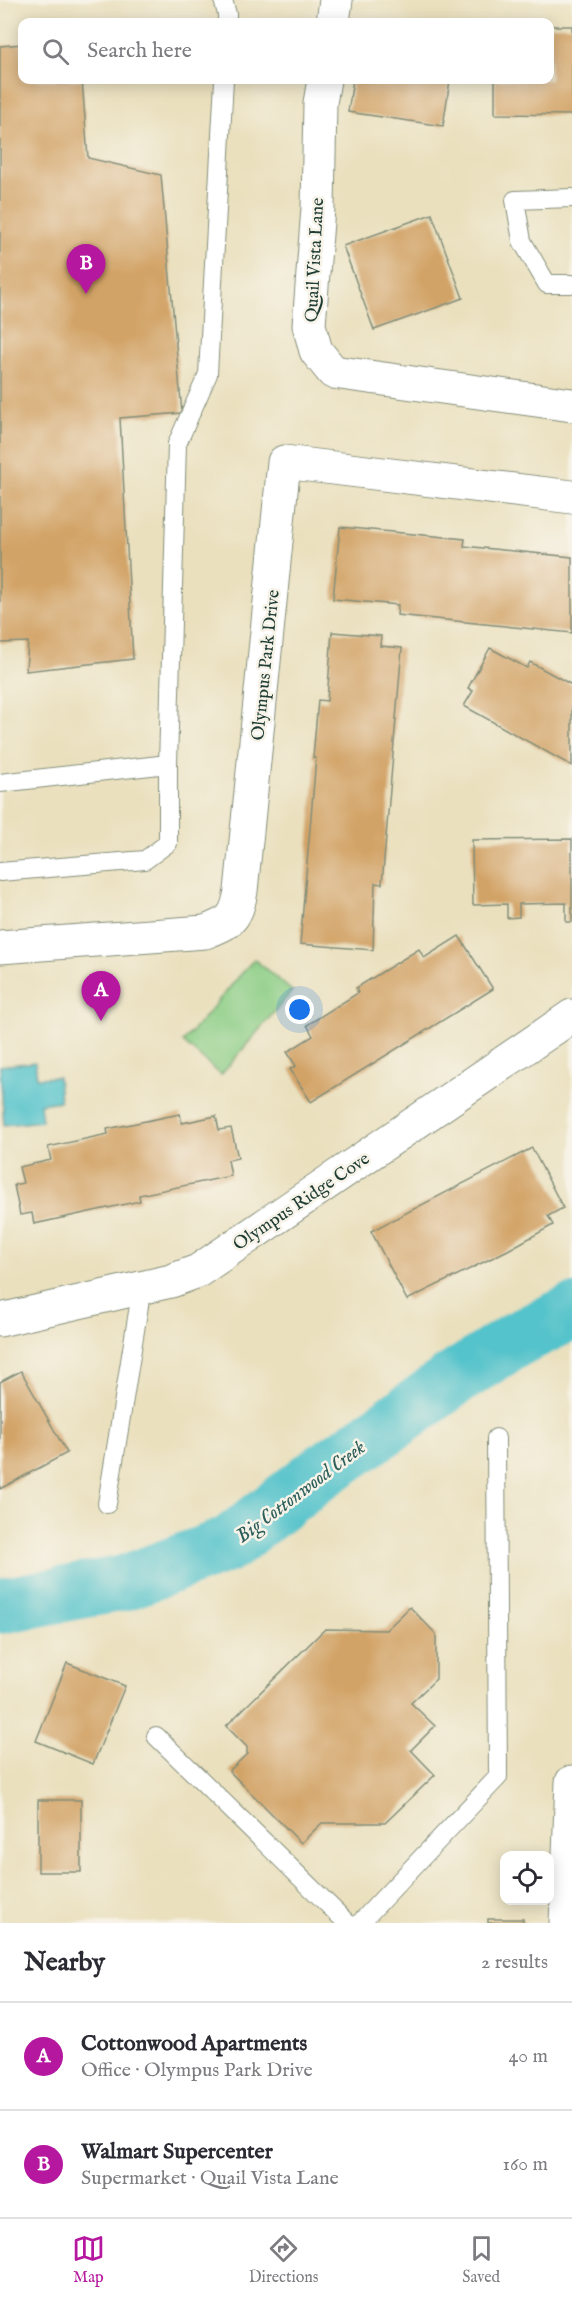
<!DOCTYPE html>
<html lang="en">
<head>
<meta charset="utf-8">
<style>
  :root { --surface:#fff; --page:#f2f2f3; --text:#2b2b33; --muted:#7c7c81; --line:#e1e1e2; --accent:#b5179e }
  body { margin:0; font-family:"IM FELL English",serif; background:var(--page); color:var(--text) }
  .controls { position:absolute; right:18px; bottom:18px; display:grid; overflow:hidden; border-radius:12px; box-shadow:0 3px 15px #0003 }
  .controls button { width:54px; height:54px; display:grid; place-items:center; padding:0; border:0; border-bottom:2px solid var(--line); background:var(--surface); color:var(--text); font:30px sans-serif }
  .you { position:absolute; left:300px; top:1010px; width:21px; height:21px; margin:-15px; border:4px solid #fff; border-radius:50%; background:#1a73e8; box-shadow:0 0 0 9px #1a73e833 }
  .badge { display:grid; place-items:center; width:39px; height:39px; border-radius:50%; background:var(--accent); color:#fff; font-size:20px; font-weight:700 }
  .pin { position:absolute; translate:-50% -50px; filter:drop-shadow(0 2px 3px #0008) }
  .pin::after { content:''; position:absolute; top:32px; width:21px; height:18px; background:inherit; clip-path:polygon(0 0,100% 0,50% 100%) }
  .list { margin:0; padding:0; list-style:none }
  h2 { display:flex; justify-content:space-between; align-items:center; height:78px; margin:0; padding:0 24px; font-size:26px }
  h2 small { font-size:20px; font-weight:400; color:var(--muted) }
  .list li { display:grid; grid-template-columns:39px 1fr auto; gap:18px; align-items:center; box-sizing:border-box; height:108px; padding:0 24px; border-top:2px solid var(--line) }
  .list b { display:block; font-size:22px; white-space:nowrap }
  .list p { margin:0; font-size:20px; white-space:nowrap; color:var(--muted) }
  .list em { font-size:20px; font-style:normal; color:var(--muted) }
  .icon { flex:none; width:33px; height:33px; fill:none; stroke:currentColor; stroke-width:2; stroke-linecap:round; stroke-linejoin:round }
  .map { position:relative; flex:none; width:572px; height:1923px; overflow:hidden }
  .search { position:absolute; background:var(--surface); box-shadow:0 3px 15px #0003; left:18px; right:18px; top:18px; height:66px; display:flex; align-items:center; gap:15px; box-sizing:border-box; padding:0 21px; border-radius:12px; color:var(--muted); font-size:22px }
  .sheet { height:294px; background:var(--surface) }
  nav { display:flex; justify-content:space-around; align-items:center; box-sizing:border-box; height:84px; border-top:2px solid var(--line); background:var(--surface); font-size:16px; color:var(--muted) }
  nav a { display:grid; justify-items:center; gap:3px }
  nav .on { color:var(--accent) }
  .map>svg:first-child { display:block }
  .green { fill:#8dce86; stroke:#56865d; stroke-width:1.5 }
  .water { fill:#55c3cb; stroke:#3a8080; stroke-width:1.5 }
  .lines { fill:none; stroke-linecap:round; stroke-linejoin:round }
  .river { stroke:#55c3cb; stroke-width:56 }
  .building { fill:#d2a366 }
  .service-casing { stroke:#848e79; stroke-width:20 }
  .minor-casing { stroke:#848e79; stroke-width:35 }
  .service { stroke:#fff; stroke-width:18 }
  .minor { stroke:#fff; stroke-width:33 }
  .labels { text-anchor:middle; stroke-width:5; stroke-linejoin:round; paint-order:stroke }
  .street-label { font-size:18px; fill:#1f3d34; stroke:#f7f3e8 }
  .water-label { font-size:20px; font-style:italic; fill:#2c5e5a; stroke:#f7f3e8 }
</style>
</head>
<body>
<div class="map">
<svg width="572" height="1923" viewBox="0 0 572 1923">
  <rect width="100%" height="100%" fill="#f7f3e8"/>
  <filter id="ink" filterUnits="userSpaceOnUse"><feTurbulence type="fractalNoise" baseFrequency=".0167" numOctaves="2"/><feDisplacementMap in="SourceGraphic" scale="12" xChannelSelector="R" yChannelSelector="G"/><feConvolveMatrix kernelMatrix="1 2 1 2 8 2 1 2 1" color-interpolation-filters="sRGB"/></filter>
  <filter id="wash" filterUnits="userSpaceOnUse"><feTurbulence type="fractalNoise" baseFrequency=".008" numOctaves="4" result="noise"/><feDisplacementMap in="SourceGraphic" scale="24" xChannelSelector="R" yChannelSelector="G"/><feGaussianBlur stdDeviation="1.35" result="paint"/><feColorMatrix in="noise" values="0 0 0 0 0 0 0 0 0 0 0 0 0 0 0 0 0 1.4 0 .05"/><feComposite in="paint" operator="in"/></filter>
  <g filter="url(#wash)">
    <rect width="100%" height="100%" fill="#eae0be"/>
    <polygon class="green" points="254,959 292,991 221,1075 183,1042"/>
    <polygon class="water" points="35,1062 37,1078 58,1077 60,1101 40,1104 42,1121 4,1125 0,1066"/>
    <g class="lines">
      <polyline class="river" points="0,1606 124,1583 229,1544 317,1475 393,1423 451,1381 517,1339 572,1312"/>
    </g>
    <g id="blocks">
      <g class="building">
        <polygon points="550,26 572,26 572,115 495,114 495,80 550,80"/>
        <polygon points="22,44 22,80 82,80 88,158 161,175 182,413 120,418 133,659 26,671 28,642 0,643 0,46"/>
        <polygon points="353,80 450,80 443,126 348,112"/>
        <polygon points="432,214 463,298 374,330 343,246"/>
        <polygon points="340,527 465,539 464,546 572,557 572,633 397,615 398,605 333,599"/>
        <polygon points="332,632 381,636 380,646 402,648 382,884 375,883 373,950 300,944 316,758 313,758 318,700 327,701"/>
        <polygon points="490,648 527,668 530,662 572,685 572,766 464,706 473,691 468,688"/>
        <polygon points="572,839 572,922 566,922 566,903 519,904 519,917 507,918 507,904 473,905 472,840"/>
        <polygon points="459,936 493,989 311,1102 290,1069 296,1066 287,1052 313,1036 307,1025 358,993 356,988 419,949 424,958"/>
        <polygon points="180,1114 182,1123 216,1116 219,1130 231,1128 238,1158 228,1160 231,1176 139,1195 140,1201 34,1224 32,1213 20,1215 14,1185 23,1183 19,1167 51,1160 48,1147 108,1134 107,1129"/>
        <polygon points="532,1148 563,1208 548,1216 553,1225 508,1250 407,1300 371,1231"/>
        <polygon points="21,1371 67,1453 0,1489 0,1382"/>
        <polygon points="410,1607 436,1634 436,1679 411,1703 435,1726 411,1750 435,1775 385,1823 322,1823 301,1843 229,1771 247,1754 247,1747 226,1726 325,1629 386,1630"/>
        <polygon points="67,1663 125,1686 93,1764 36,1741"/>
        <rect x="38" y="1800" width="43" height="72"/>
        <rect x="488" y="1919" width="35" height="4"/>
      </g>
    </g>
  </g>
  <g filter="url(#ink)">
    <use href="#blocks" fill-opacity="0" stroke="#848e79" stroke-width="1.5"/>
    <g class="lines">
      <g class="service-casing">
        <g id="service">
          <polyline points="223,0 227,14 227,22"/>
          <polyline points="572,198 515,200 522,241 547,284 572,284"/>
          <polyline points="0,783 168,764 177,444 208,374 224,80"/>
          <polyline points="0,872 145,860 168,843 168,764"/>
          <polyline points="107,1504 142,1287"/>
          <polyline points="156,1736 347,1923"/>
          <polyline points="360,1923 498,1777 496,1438"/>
        </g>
      </g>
      <g class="minor-casing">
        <g id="minor">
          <polyline points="333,22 336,0"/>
          <polyline points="324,80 320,103 318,208 309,325 316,351 333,372 572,405"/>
          <path d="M0,947L205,932C231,922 236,919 241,891L284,462L572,497"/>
          <polyline points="0,1320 171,1281 198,1271 572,1016"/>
          <polyline points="566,1923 572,1782"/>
        </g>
      </g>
      <use href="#service" class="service"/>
      <use href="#minor" class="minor"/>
    </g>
  </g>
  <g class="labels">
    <g class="street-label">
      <text transform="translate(314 260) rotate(-87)" y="6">Quail Vista Lane</text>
      <text transform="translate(265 665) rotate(-84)" y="6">Olympus Park Drive</text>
      <text transform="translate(301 1201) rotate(-34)" y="6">Olympus Ridge Cove</text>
    </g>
    <g class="water-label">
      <text transform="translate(300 1491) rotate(-37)" y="7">Big Cottonwood Creek</text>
    </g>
  </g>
</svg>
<div class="controls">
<button><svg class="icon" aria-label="locate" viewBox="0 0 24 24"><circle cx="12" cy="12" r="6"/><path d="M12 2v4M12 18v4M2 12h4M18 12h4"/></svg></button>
</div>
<div class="you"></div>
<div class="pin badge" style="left:101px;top:1021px">A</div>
<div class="pin badge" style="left:86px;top:294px">B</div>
<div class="search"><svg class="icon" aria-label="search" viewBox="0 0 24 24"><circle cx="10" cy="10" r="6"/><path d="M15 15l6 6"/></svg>Search here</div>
</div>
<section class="sheet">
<h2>Nearby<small>2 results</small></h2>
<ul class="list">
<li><span class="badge">A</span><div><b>Cottonwood Apartments</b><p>Office · Olympus Park Drive</p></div><em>40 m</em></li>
<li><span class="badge">B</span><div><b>Walmart Supercenter</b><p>Supermarket · Quail Vista Lane</p></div><em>160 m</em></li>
</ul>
</section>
<nav>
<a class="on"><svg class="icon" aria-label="map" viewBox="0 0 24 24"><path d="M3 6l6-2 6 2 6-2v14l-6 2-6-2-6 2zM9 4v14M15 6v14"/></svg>Map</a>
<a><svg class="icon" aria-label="directions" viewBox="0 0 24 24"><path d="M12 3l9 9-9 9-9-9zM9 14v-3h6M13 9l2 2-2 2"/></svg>Directions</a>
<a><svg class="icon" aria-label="saved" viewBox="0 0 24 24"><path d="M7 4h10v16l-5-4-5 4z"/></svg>Saved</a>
</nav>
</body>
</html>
